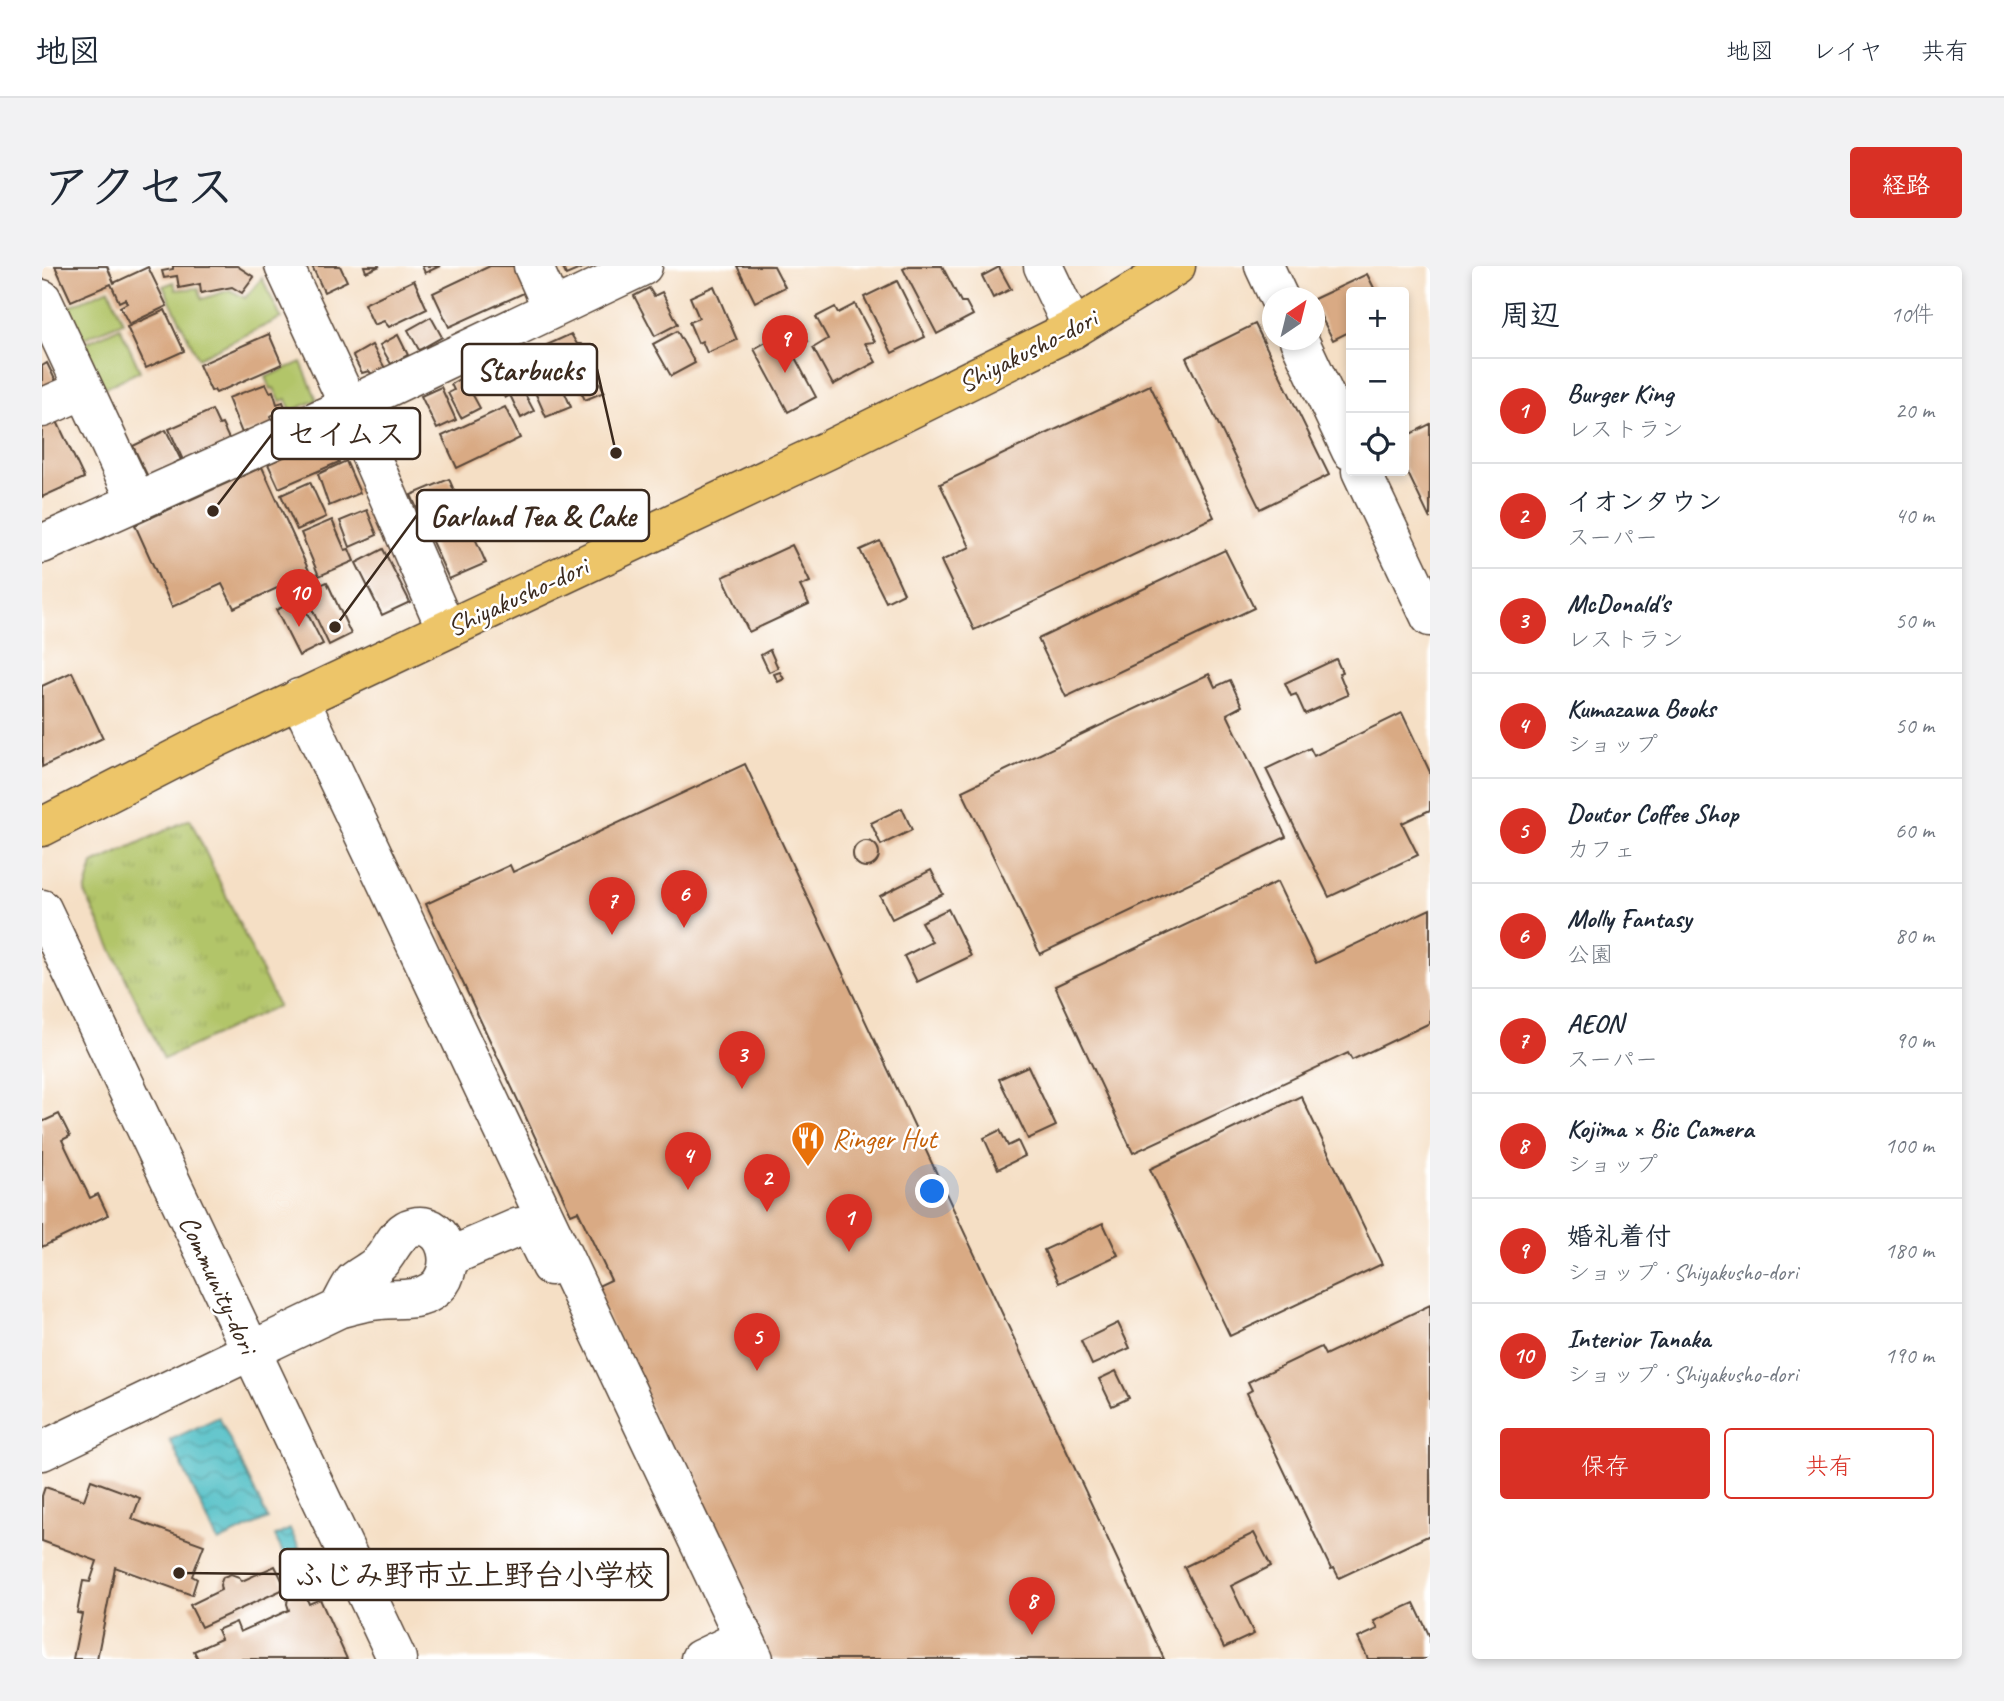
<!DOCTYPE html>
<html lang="ja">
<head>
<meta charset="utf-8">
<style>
  :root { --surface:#fff; --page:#f2f2f3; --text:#1f2937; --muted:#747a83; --line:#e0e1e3; --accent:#d93025 }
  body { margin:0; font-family:Caveat,"Klee One",sans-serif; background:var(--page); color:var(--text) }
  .controls { position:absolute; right:21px; top:21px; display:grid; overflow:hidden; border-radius:7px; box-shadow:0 4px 10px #0003 }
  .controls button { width:63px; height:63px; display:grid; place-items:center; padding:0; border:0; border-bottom:2px solid var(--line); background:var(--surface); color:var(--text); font:35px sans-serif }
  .compass { position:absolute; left:1220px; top:21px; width:63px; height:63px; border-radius:50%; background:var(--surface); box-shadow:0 4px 10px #0003; rotate:35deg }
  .you { position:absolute; left:891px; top:926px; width:24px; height:24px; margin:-18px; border:5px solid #fff; border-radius:50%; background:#1a73e8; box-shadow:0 0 0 10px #1a73e833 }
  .badge { display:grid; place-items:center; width:46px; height:46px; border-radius:50%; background:var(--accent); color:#fff; font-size:23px; font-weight:700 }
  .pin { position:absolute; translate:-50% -58px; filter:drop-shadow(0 2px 4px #0008) }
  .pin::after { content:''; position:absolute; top:37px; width:24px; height:21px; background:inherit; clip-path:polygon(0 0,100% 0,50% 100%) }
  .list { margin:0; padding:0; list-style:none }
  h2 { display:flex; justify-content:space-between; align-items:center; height:91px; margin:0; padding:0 28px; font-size:30px }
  h2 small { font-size:23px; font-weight:400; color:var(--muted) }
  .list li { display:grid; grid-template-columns:46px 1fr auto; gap:21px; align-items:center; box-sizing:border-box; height:105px; padding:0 28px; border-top:2px solid var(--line) }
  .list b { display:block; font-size:26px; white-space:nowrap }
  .list p { margin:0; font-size:23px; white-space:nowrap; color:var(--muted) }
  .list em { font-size:23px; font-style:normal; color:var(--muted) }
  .actions { display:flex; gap:14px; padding:21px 28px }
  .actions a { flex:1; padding:16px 0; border:2px solid var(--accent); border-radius:7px; text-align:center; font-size:24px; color:var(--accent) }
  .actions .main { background:var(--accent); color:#fff }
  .icon { flex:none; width:38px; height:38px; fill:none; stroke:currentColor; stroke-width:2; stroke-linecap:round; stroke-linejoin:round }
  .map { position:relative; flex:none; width:1388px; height:1393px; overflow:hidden; border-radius:7px }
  header { display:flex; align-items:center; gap:42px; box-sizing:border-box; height:98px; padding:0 35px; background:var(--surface); border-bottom:2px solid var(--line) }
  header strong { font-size:33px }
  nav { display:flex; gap:38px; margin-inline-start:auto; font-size:24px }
  .intro { display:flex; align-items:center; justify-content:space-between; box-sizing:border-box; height:168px; padding:0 42px }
  h1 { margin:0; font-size:49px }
  .button { padding:18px 32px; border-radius:7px; background:var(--accent); color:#fff; font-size:24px; font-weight:700 }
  main { display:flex; gap:42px; padding:0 42px }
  aside { flex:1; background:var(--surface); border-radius:7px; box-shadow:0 4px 10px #0003 }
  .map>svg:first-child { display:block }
  .park { fill:url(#park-tufts); stroke:#767844; stroke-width:2 }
  .garden { fill:#b2c569; stroke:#767844; stroke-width:2 }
  .water { fill:url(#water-waves); stroke:#467472; stroke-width:2 }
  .building { fill:#d9aa84 }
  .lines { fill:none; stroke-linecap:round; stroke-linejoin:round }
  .minor-casing { stroke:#574537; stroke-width:41 }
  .major-casing { stroke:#574537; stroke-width:41 }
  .minor { stroke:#fff; stroke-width:38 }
  .major { stroke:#edc569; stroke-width:38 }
  .labels { text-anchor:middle; stroke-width:5; stroke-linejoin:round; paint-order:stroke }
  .street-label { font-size:28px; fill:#3b2a1e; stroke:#fff }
  .food-label { font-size:28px; fill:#c56008; stroke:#fff; text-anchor:start }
  .leader { fill:none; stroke:#3b2a1e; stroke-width:2.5 }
  .callout-dot { fill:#3b2a1e; stroke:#fff; stroke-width:2.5 }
  .callout { fill:#fff; stroke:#3b2a1e; stroke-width:2.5 }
  .callout-label { font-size:30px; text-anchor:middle; font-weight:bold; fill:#3b2a1e }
</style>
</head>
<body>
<header>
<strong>地図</strong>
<nav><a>地図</a><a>レイヤ</a><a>共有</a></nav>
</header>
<div class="intro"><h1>アクセス</h1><a class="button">経路</a></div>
<main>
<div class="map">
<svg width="1388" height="1393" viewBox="0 0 1388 1393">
  <defs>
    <pattern id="park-tufts" width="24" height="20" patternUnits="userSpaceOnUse" patternTransform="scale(1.75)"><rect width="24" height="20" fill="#b2c569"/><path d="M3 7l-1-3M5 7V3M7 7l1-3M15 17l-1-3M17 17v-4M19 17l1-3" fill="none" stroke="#9aa95b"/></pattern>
    <pattern id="water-waves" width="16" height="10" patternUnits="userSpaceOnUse" patternTransform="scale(1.75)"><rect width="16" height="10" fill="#51bfc6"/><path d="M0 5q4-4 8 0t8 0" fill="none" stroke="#449ba0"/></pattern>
  </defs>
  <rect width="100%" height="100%" fill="#fff"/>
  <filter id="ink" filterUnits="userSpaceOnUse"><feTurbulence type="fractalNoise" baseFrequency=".0143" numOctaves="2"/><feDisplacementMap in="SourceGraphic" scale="14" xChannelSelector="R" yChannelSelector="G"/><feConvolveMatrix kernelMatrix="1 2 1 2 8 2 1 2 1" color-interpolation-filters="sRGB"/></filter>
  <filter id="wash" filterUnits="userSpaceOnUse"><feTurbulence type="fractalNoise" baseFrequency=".00686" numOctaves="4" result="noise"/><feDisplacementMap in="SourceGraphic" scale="28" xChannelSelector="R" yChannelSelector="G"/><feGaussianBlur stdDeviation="1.57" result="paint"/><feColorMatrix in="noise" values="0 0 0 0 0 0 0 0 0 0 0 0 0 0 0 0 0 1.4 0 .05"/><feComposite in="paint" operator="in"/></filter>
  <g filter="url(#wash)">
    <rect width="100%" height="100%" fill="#f5dfc5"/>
    <polygon class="park" points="148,553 236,740 122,793 43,627 51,598"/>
    <g class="garden">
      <polygon points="220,12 239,52 156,92 121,20 132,16 134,24 156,22 160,33 188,24 203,32"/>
      <polygon points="67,23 81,56 35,75 21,43"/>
      <polygon points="78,61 98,105 58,124 37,80"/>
      <polygon points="259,96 275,134 249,145 244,133 238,135 232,122 229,123 224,111"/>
    </g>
    <g class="water">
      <polygon points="177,1151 226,1253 176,1276 128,1174"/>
      <polygon points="248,1263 265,1299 250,1307 233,1270"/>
    </g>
    <g id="blocks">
      <g class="building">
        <polygon points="13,0 65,0 72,17 106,1 125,40 87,58 78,41 85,37 83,33 77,36 69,18 29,35"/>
        <polygon points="131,0 195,0 212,11 200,27 190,21 159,27 158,18 137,22 135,10 122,12 120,5 131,3"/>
        <polygon points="270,0 298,0 305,15 282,26"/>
        <polygon points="322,0 338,0 324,6"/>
        <polygon points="380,0 398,0 383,7"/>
        <polygon points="448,0 472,0 484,26 407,61 391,27"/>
        <polygon points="520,0 545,0 524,9"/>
        <polygon points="695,0 732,0 743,21 713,36"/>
        <polygon points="867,0 900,0 919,36 924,36 931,49 895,68 861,3"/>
        <polygon points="957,1 969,23 951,32 940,10"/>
        <polygon points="1325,8 1334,26 1309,26 1309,65 1291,74 1272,37 1272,33"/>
        <polygon points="372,14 385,43 347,61 342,55 332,59 322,38"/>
        <polygon points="855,15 883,71 850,87 822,31"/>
        <polygon points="672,20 695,74 665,87 660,75 656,77 647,56 657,52 648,31"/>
        <polygon points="607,22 612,30 620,26 636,58 613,70 592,30"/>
        <polygon points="813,38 833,76 823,77 834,96 791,119 771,82 786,73 774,51 793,41 796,47"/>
        <polygon points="123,44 142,85 104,102 85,61"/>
        <polygon points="389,51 400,71 377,84 366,64"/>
        <polygon points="1213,58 1287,209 1218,243 1144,92"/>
        <polygon points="758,61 766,75 755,81 748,67"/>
        <polygon points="635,65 653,97 629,110 611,78"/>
        <polygon points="740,67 774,131 746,146 712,83"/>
        <polygon points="227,68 240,98 174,127 172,124 169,125 157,99"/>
        <polygon points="529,68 535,78 539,78 562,126 543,134 534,115 524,119 505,79"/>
        <polygon points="356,69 366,89 349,98 338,79"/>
        <polygon points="330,79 345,106 334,113 327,105 320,107 311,90"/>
        <polygon points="463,91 492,145 479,152 468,129 463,132 446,100"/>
        <polygon points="5,97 18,124 0,132 0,100"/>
        <polygon points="510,97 529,141 504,151 485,108"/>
        <polygon points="421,111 438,142 419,152 406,127 412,124 409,118"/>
        <polygon points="224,118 228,126 231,125 235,138 241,136 244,144 228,150 231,160 200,167 186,132"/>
        <polygon points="1108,119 1172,251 932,364 899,295 928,281 898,218"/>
        <polygon points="399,121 414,154 395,163 379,130"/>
        <polygon points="463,141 478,172 415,202 400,170"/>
        <polygon points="170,144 177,159 180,158 189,177 144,201 127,163"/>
        <polygon points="12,149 42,212 0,231 0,155"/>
        <polygon points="1388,158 1388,253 1362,199 1362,171"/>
        <polygon points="124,164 139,194 132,197 134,200 107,213 91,180"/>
        <polygon points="286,171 297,196 237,222 226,198"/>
        <polygon points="304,195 318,227 287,240 276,208"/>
        <polygon points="220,201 268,307 192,342 180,318 130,341 93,259"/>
        <polygon points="407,213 444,297 407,313 369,229"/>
        <polygon points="268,216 284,251 255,264 239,229"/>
        <polygon points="325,244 335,269 308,281 298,255"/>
        <polygon points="290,254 303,284 307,283 312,295 277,310 259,267"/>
        <polygon points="838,275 862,327 844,336 818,284"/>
        <polygon points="750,279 768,316 758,320 767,338 707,366 681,311"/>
        <polygon points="341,283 368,336 340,349 314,297"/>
        <polygon points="1183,284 1212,342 1024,431 996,373"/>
        <polygon points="285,316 309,368 287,379 262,326"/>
        <polygon points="258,333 281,378 257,390 234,344"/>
        <polygon points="728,384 736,402 727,406 719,389"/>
        <polygon points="1294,393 1300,406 1297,407 1306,429 1263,448 1254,428 1249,430 1243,417"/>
        <polygon points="30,406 61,472 0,501 0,420"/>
        <polygon points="738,406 742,413 736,416 732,408"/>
        <polygon points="1167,408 1173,421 1188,414 1200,440 1185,448 1244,571 998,688 920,525"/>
        <polygon points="1360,447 1388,506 1388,544 1360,557 1376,589 1287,631 1224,503 1268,482 1272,490"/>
        <polygon points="703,498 1122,1393 726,1393 552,1022 569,1014 536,945 529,948 384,638 468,599 471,606"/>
        <polygon points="860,542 870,564 839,579 829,557"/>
        <circle cx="824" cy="588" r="13"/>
        <polygon points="889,604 901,628 850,653 838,630"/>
        <polygon points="1235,616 1274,697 1388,643 1388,757 1310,794 1306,787 1091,887 1013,720"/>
        <polygon points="906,643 929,690 875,716 862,690 890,676 879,656"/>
        <polygon points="986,800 1014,860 986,873 957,813"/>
        <polygon points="1259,830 1340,998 1188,1070 1108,903"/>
        <polygon points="17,848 28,870 20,874 48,932 56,928 66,949 0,981 0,856"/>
        <polygon points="958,864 966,880 976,875 983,890 956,903 942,872"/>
        <polygon points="1061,957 1076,989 1017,1017 1002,984"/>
        <polygon points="1388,1039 1388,1269 1297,1312 1292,1302 1289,1303 1205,1127 1210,1124 1206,1116 1279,1081 1283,1089"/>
        <polygon points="1076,1057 1088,1082 1050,1099 1039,1075"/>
        <polygon points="1074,1105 1087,1132 1070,1140 1057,1113"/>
        <polygon points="49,1214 98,1232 90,1253 162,1279 150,1310 155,1313 150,1329 73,1301 55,1393 31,1393 40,1348 35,1347 41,1315 48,1316 55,1295 0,1275 0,1230 3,1221 42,1234"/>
        <polygon points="1212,1267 1229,1300 1189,1320 1212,1368 1182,1382 1142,1301"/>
        <polygon points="233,1300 244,1322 159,1361 148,1339 179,1324 178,1319 181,1311 189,1308 197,1311 200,1315"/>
        <polygon points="261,1324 267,1338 278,1333 305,1393 156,1393 152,1385 179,1373 175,1364 194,1356 198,1366 247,1344 245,1338 246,1331"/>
        <polygon points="1372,1337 1388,1371 1388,1393 1326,1393 1316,1372 1336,1363 1332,1355"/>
      </g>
    </g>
  </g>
  <g filter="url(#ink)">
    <use href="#blocks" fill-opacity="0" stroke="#574537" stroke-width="2"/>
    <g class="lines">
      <g class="minor-casing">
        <g id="minor">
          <polyline points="242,0 307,140 404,363"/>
          <polyline points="491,0 510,42"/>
          <polyline points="1001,0 1031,63"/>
          <polyline points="1222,0 1237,32"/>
          <polyline points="0,33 94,234"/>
          <polyline points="1257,74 1309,185"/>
          <polyline points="0,142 41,124"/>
          <polyline points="1319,205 1388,351"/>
          <polyline points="0,278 307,140 601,0"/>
          <polyline points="257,432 712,1393"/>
          <polyline points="0,643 355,1393"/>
          <polyline points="407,991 477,961 490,964 508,1000"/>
          <path d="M0,1185L296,1043C310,1039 323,1035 338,1034C356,1032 374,1036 390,1025C418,1007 406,953 371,961C354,965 349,985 338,996C331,1004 320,1008 312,1015C306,1023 301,1035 296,1043"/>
          <polyline points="658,1393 702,1372"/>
        </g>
      </g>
      <g class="major-casing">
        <polyline id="major" points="0,561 160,479 786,184 1031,63 1134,0"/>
      </g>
      <use href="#minor" class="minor"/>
      <use href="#major" class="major"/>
    </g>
  </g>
  <defs>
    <g id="restaurant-pin" transform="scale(1.75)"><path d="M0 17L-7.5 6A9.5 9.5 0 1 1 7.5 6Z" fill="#e8710a" stroke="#fff"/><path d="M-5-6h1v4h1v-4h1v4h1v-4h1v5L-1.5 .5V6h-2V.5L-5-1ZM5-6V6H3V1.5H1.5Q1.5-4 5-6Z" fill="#fff"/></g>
  </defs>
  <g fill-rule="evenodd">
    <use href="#restaurant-pin" x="766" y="872"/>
  </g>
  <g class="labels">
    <g class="street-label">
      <text transform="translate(985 84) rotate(-27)" y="10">Shiyakusho-dori</text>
      <text transform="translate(475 330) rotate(-25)" y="10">Shiyakusho-dori</text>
      <text transform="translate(177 1018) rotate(65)" y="10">Community-dori</text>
    </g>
    <g class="food-label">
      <text x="790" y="882">Ringer Hut</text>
    </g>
  </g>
  <path class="leader" d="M574 187L555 103M171 245L230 168M293 361L375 249M137 1307L238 1308"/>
  <g class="callout-dot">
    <circle cx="574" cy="187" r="7"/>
    <circle cx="171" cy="245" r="7"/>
    <circle cx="293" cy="361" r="7"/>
    <circle cx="137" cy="1307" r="7"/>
  </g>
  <g class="callout">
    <rect x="420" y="78" width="135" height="51" rx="7"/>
    <rect x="230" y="142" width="148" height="51" rx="7"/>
    <rect x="375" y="224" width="232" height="51" rx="7"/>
    <rect x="238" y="1283" width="388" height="51" rx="7"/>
  </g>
  <g class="callout-label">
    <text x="488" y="114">Starbucks</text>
    <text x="304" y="178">セイムス</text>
    <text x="491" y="260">Garland Tea &amp; Cake</text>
    <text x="432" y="1319">ふじみ野市立上野台小学校</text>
  </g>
</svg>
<div class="controls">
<button>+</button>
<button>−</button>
<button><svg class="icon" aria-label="locate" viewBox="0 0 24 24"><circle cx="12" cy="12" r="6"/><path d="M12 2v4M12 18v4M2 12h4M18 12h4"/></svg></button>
</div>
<svg class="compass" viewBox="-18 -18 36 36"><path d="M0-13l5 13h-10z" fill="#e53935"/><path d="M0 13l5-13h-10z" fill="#747a83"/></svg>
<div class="you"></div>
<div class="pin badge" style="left:807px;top:986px">1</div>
<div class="pin badge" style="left:725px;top:946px">2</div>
<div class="pin badge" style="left:700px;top:823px">3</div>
<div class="pin badge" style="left:646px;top:924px">4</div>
<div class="pin badge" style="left:715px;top:1105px">5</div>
<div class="pin badge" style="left:642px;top:662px">6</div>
<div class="pin badge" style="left:570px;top:669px">7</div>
<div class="pin badge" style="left:990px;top:1369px">8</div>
<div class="pin badge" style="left:743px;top:107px">9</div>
<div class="pin badge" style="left:257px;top:361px">10</div>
</div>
<aside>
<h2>周辺<small>10件</small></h2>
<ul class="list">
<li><span class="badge">1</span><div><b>Burger King</b><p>レストラン</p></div><em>20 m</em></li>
<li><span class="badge">2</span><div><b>イオンタウン</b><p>スーパー</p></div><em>40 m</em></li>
<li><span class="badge">3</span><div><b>McDonald's</b><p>レストラン</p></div><em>50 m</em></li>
<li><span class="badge">4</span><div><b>Kumazawa Books</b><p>ショップ</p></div><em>50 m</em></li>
<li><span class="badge">5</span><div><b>Doutor Coffee Shop</b><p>カフェ</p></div><em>60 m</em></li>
<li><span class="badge">6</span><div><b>Molly Fantasy</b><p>公園</p></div><em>80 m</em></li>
<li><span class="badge">7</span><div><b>AEON</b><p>スーパー</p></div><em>90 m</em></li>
<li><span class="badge">8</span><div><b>Kojima × Bic Camera</b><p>ショップ</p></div><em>100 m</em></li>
<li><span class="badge">9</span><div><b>婚礼着付</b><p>ショップ · Shiyakusho-dori</p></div><em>180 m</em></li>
<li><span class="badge">10</span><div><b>Interior Tanaka</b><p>ショップ · Shiyakusho-dori</p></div><em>190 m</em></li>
</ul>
<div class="actions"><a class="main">保存</a><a>共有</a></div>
</aside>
</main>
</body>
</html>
